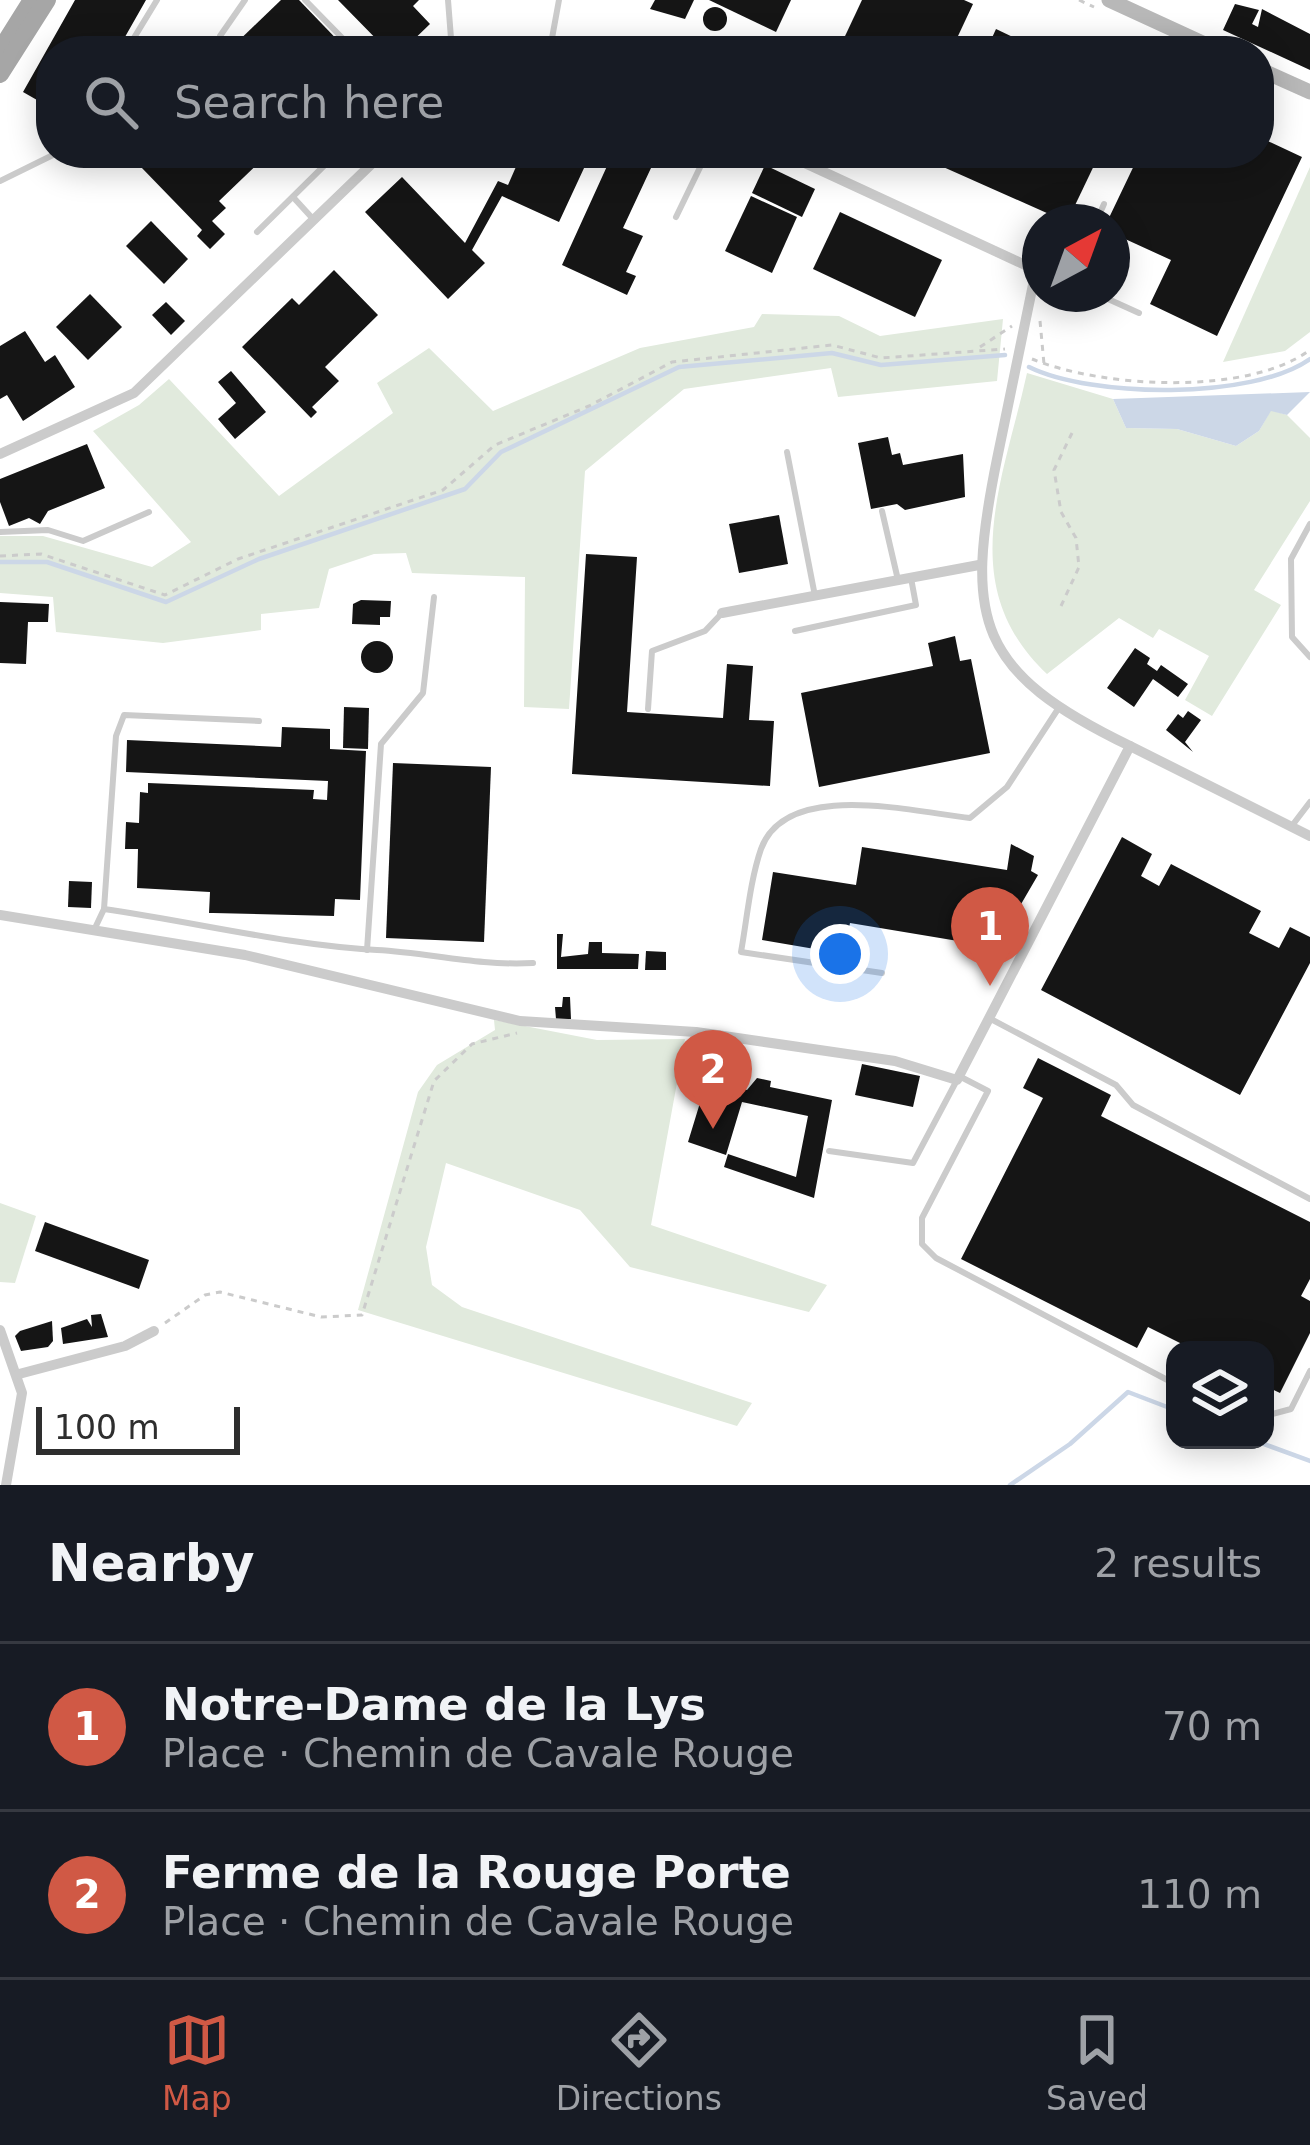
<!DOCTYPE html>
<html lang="en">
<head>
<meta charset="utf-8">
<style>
  :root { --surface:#171b24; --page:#242831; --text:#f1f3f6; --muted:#9ea1a6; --line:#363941; --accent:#d05945 }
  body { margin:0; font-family:"DejaVu Sans",sans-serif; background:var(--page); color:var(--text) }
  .controls { position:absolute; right:36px; bottom:36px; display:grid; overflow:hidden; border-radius:24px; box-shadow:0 6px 30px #0003 }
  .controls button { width:108px; height:108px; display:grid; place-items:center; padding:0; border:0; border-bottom:3px solid var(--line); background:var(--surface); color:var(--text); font:60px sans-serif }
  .compass { position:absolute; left:1022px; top:204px; width:108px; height:108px; border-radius:50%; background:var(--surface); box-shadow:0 6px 30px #0003; rotate:41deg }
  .scale { position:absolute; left:36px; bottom:30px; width:204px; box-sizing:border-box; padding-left:12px; border:6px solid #2e2e2e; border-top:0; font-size:33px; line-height:42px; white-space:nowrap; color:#2e2e2e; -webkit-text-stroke:9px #fff; paint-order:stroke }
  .you { position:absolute; left:840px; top:954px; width:42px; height:42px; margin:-30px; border:9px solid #fff; border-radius:50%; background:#1a73e8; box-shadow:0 0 0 18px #1a73e833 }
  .badge { display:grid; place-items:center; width:78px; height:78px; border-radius:50%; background:var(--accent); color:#fff; font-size:39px; font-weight:700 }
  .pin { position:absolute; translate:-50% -99px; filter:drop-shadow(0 3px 6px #0008) }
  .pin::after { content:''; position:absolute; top:63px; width:42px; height:36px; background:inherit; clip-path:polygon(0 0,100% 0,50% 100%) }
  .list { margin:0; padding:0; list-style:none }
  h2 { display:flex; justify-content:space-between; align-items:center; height:156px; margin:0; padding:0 48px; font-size:51px }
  h2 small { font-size:39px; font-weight:400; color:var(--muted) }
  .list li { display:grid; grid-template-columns:78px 1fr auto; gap:36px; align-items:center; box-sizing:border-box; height:168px; padding:0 48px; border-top:3px solid var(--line) }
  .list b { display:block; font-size:45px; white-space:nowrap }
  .list p { margin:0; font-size:39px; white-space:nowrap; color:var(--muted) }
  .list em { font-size:39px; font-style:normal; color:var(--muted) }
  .icon { flex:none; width:66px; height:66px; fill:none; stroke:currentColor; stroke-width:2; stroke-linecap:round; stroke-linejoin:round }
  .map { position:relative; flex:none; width:1310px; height:1485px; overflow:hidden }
  .search { position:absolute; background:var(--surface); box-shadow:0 6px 30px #0003; left:36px; right:36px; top:36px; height:132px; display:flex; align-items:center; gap:30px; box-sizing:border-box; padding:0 42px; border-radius:48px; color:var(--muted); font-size:45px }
  .sheet { height:492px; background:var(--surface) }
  nav { display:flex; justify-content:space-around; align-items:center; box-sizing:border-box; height:168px; border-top:3px solid var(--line); background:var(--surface); font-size:33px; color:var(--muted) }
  nav a { display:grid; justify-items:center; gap:6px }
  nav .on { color:var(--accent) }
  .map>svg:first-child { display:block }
  .green { fill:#e1eadd }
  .water { fill:#ccd7e7 }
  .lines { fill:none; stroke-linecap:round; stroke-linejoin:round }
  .stream { stroke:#ccd7e7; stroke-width:4.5 }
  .building { fill:#151515 }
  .path { stroke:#cbcbcb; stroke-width:3; stroke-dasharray:6 6; stroke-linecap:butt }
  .service { stroke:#cbcbcb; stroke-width:6 }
  .minor { stroke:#cbcbcb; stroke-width:10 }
  .secondary { stroke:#b8b8b8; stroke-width:15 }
  .primary { stroke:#a6a6a6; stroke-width:18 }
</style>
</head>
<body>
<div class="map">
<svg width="1310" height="1485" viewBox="0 0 1310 1485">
  <rect width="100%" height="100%" fill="#fff"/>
  <g class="green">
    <polygon points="1310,167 1310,332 1285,351 1223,362"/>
    <polygon points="762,314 839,316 880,336 1003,319 997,381 838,397 831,368 684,389 585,471 569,709 524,707 525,577 412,573 406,553 374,554 329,569 319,608 261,614 261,630 163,643 56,632 53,597 0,593 0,536 43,536 152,567 191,542 93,431 139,405 169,379 279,496 393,413 377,383 429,348 493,411 640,348 754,327"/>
    <path d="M1027,373L1113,399L1126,428L1177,429L1236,446L1259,431L1271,410L1287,415L1310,438V501L1254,590L1281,605L1212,716L1185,700L1209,656L1159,629L1153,638L1119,618L1047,674C954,586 1003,482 1027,373Z"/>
    <polygon points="494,1020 597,1040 685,1039 651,1225 827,1285 809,1312 630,1267 580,1210 446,1163 426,1247 432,1285 462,1307 752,1403 737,1426 358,1310 418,1092 437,1065 495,1030"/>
    <polygon points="0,1203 36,1216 15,1283 0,1282"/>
  </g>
  <polygon class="water" points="1310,392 1287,415 1271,411 1259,431 1236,446 1177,429 1126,428 1113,399"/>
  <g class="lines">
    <g class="stream">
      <path d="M1029,367C1092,398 1252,400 1310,359"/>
      <polyline points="0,562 47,562 166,602 259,559 465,489 501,452 679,367 832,353 881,365 1005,355"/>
      <polyline points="1253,1440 1310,1461"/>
      <polyline points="1010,1485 1070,1444 1128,1392 1175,1410"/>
    </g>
  </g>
  <g class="building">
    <polygon points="75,0 146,0 117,51 51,51 51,108 23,92"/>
    <polygon points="281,0 299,0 348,51 228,51"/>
    <polygon points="338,0 419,0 413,6 430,24 402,51 388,51"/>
    <polygon points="655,0 694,0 685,19 650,9"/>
    <polygon points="709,0 791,0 776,32"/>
    <polygon points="862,0 964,0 973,4 951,51 838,51"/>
    <polygon points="1235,4 1259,10 1252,24 1258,27 1262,9 1310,34 1310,70 1223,30"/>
    <circle cx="715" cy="19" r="12"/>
    <polygon points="996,29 1042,51 986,51"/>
    <polygon points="1259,137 1302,157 1217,336 1150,304 1171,260 1112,233 1112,222 1107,222 1140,153 1259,153"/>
    <polygon points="153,153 269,153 219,201 226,208 212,221 225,234 210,249 197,236 202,230 140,166"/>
    <polygon points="522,153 591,153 559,222 502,196 472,250 485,263 448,299 365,212 402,177 465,243 498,181 508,185"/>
    <polygon points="613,153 658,153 623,228 643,236 626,272 636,276 627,295 562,265"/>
    <polygon points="937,153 1100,153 1067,222 932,162"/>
    <polygon points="765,165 815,189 802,217 752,193"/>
    <polygon points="751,196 797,217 772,273 725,251"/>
    <polygon points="840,212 942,260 915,317 813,269"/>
    <polygon points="151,221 188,259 164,284 126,246"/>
    <polygon points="334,270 378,315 325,367 339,381 312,407 317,412 311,418 242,347 292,298 299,305"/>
    <polygon points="90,294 122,327 88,360 56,327"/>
    <polygon points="166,302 185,321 171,335 152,315"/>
    <polygon points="25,331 45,362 55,355 75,387 23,421 7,395 0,399 0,346"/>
    <polygon points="231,371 266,412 235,439 218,419 236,403 218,382"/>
    <polygon points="888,437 892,455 900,453 903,465 963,454 965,497 905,510 897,504 871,509 858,443"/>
    <polygon points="87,444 105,488 48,511 40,524 29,518 9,526 0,502 0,479"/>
    <polygon points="779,515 788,564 739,573 729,524"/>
    <polygon points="586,554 637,557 627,712 723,718 727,664 753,666 749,720 774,721 770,786 572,774"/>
    <polygon points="361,600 391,601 390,617 380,617 380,625 352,624 353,604"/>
    <polygon points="0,602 49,604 48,622 28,622 26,664 0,663"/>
    <polygon points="955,636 960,661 971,659 990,753 819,787 801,693 933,666 928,643"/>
    <circle cx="377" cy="657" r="16"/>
    <polygon points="1135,648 1150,658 1147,664 1157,671 1161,665 1188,684 1178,697 1153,679 1134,707 1107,688"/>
    <polygon points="344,707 369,708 368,749 343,748"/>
    <polygon points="1188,711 1201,720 1185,742 1193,752 1166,730 1178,714 1183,718"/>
    <polygon points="282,727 330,729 330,749 366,751 360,900 335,899 334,916 213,913 209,913 210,892 137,888 138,849 125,849 126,822 139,823 140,792 148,793 148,783 314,790 313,799 327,800 328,781 126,772 127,740 281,747"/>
    <polygon points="393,763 491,767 484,942 386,938"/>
    <polygon points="1122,837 1152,854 1141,876 1159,886 1171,864 1261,911 1249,933 1279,948 1290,927 1310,937 1310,963 1240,1095 1041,990"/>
    <polygon points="1011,844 1034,856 1031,871 1038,875 996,947 957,946 958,941 850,923 844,954 762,940 773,872 856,885 862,847 1007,870"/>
    <polygon points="69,881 92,882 91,908 68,907"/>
    <polygon points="557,934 563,934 561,957 588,954 589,942 602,942 602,953 639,954 638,969 557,969"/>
    <polygon points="646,951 666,952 666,970 645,970"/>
    <polygon points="563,997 570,997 571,1019 556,1019 555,1007 562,1007"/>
    <polygon points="1038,1058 1111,1095 1101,1116 1310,1222 1310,1279 1301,1296 1310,1301 1310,1333 1280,1393 1265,1386 1265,1350 1194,1350 1148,1327 1137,1348 961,1259 1043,1098 1023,1088"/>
    <polygon points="862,1064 920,1076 913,1107 855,1095"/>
    <polygon points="757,1078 771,1081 770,1087 832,1100 814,1198 724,1167 728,1154 796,1177 808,1116 742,1102 726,1155 688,1142 707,1080 747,1090"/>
    <polygon points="45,1222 149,1260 139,1289 35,1251"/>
    <polygon points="101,1314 108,1337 63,1344 61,1328 87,1319 92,1327 91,1315"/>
    <polygon points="52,1321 53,1341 48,1347 21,1351 15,1336 20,1331"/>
  </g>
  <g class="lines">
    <g class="path">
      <polyline points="1079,0 1094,7"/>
      <polyline points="1233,42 1253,51"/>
      <polyline points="1040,321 1044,364"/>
      <polyline points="980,347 1012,326"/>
      <path d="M1032,359C1103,388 1247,396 1310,350"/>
      <polyline points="0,556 41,554 165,595 238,559 443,490 495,445 589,406 672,362 832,345 881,358 1005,349"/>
      <polyline points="1061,606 1079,567 1076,538 1061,512 1054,470 1072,433"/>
      <polyline points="165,1323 205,1295 220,1292 321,1317 362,1315 434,1081 472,1044 517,1033"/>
    </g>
    <g class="service">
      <polyline points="305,0 355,51"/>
      <polyline points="448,0 452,51"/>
      <polyline points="550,49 559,0"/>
      <polyline points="126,51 157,0"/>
      <polyline points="217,51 220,36 245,0"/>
      <polyline points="0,181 57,153"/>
      <polyline points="293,197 314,220"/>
      <polyline points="676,217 707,153"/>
      <polyline points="1096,222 1104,204"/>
      <polyline points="257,232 337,153"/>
      <polyline points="1097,294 1139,313"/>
      <polyline points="787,452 815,596"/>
      <polyline points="882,511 898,580"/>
      <polyline points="1310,524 1291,559 1292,637 1310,657"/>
      <polyline points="0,532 48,530 83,541 149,512"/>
      <polyline points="795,631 916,605 911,578"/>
      <polyline points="648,709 652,651 705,631 722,613"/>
      <polyline points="1291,827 1310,802"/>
      <path d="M104,909C195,922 286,945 377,950C431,953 477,966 533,963"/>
      <polyline points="95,928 104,909 116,736 124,715 259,721"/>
      <polyline points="367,950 381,744 423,693 434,597"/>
      <path d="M882,973L741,952C747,919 750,881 761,849C786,779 913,812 970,818L1007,787L1058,709"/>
      <polyline points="989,1018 1116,1085 1133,1105 1310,1199"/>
      <polyline points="959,1076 988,1091 922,1218 922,1244 936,1258 1175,1384"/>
      <polyline points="829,1151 913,1163 957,1080"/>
      <polyline points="1265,1416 1291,1409 1310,1371"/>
    </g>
    <g class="minor">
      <polyline points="503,51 558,51"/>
      <path d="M783,153L1036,270C1023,333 1010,396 997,459C964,621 977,672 1130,746"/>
      <polyline points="0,454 134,393 383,153"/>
      <polyline points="722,613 979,565"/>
      <polyline points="0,915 245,955 520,1021 696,1032 895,1061 957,1080 1130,746 1310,836"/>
      <polyline points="0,1330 22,1393 6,1485"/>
      <polyline points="19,1374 125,1346 154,1331"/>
    </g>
    <g class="secondary">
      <polyline points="1109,0 1220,51"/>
      <polyline points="1259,69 1310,92"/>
    </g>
    <g class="primary">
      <polyline points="0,51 32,0"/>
      <polyline points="0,74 47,0"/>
    </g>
  </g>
</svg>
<div class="controls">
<button><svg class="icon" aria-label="layers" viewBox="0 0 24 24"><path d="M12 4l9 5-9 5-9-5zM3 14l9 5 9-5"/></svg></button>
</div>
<svg class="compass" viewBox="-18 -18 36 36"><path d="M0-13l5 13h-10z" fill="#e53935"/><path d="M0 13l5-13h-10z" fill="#9ea1a6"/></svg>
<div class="scale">100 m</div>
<div class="you"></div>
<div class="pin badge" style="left:990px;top:986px">1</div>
<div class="pin badge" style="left:713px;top:1129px">2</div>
<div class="search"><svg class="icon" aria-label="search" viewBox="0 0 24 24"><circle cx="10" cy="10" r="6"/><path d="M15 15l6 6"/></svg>Search here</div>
</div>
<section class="sheet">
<h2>Nearby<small>2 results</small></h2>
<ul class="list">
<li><span class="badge">1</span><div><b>Notre-Dame de la Lys</b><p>Place · Chemin de Cavale Rouge</p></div><em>70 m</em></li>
<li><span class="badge">2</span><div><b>Ferme de la Rouge Porte</b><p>Place · Chemin de Cavale Rouge</p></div><em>110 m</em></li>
</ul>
</section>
<nav>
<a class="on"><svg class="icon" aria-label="map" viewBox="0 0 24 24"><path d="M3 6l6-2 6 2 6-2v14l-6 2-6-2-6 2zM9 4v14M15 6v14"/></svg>Map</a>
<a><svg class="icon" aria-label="directions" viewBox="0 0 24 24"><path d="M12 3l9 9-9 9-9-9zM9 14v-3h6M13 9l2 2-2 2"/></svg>Directions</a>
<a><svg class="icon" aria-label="saved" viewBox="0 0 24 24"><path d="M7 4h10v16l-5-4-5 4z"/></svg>Saved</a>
</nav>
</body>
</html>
